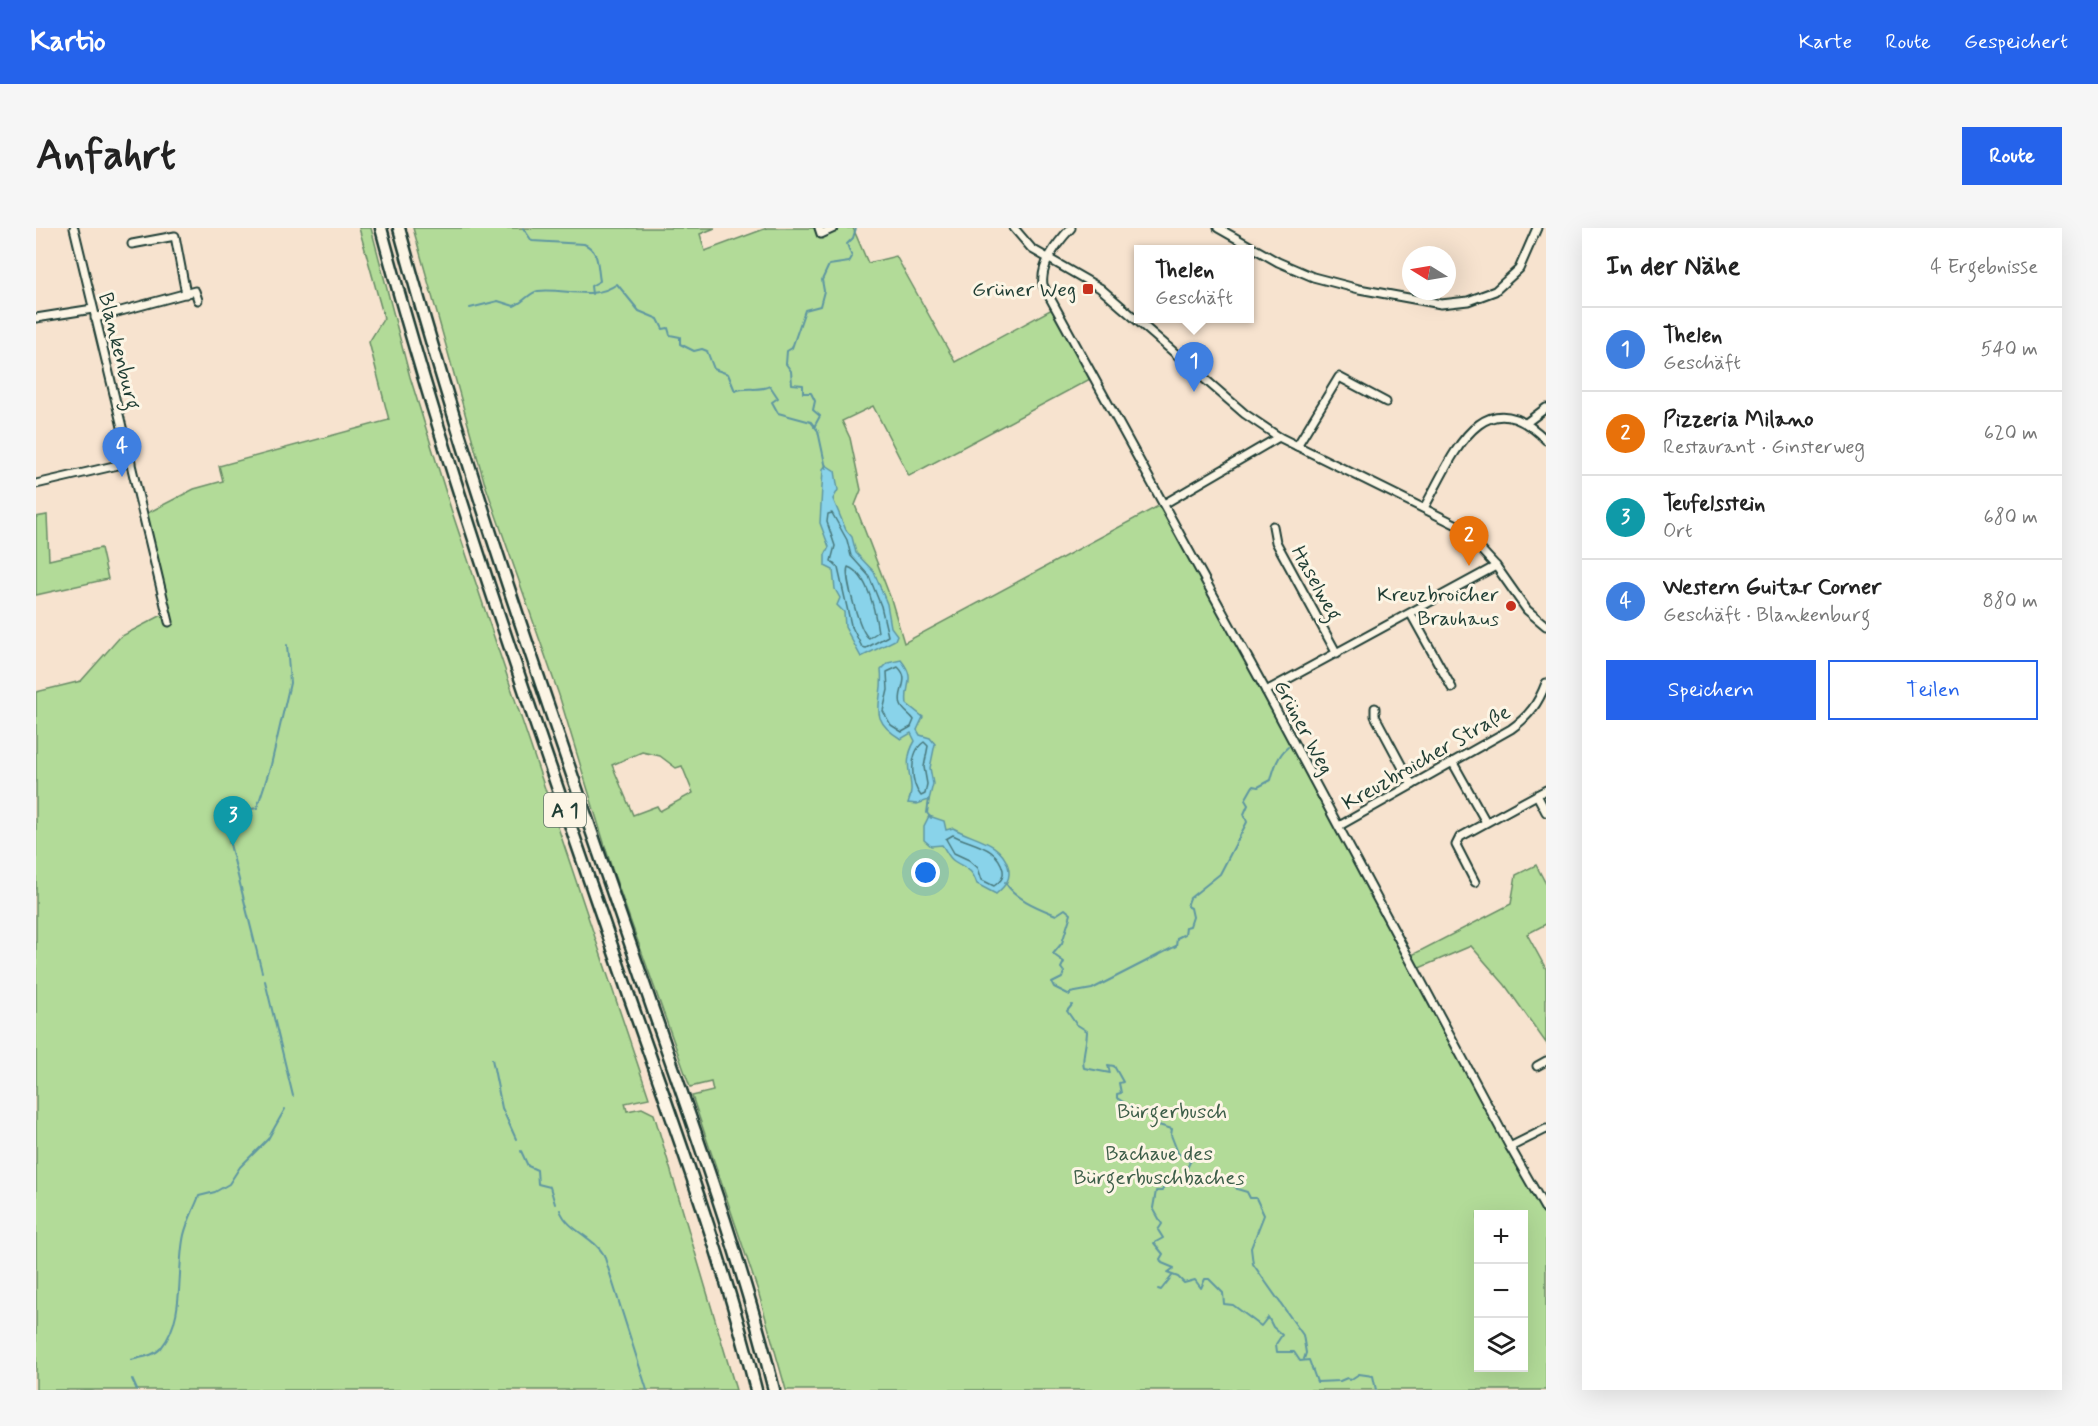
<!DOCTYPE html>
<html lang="de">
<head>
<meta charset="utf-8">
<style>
  :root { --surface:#fff; --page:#f6f6f6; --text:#222; --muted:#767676; --line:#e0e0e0; --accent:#2563eb }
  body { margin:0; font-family:Mynerve,sans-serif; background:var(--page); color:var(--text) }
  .controls { position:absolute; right:18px; bottom:18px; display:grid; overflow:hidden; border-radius:0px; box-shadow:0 6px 24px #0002 }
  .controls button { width:54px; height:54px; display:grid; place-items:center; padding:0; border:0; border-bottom:2px solid var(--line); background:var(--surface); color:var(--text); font:30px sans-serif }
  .compass { position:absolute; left:1366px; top:18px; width:54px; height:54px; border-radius:50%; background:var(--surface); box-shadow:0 6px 24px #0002; rotate:281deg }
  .you { position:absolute; left:890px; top:645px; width:21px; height:21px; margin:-15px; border:4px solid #fff; border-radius:50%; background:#1a73e8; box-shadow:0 0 0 9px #1a73e833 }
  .badge { display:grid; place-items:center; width:39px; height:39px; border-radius:50%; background:var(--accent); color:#fff; font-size:20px; font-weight:700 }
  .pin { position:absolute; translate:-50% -50px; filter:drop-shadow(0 2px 3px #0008) }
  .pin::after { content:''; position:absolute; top:32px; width:21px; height:18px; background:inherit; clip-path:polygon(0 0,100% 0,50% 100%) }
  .popup { position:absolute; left:1098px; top:17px; width:120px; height:78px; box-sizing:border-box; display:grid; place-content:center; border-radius:0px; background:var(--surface); filter:drop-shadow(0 2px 4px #0005); font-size:20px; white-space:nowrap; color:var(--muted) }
  .popup b { font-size:22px; color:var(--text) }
  .popup::after { content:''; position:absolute; left:50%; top:100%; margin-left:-12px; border:12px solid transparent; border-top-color:var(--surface) }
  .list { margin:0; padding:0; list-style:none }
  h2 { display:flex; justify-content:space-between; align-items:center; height:78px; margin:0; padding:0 24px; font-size:26px }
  h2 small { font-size:20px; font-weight:400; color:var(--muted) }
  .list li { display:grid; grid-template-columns:39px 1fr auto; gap:18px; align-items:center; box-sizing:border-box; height:84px; padding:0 24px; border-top:2px solid var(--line) }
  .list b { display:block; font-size:22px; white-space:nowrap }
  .list p { margin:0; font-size:20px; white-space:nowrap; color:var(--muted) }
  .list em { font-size:20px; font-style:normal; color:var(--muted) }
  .actions { display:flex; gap:12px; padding:18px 24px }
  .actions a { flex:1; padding:14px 0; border:2px solid var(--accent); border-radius:0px; text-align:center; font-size:21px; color:var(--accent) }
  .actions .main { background:var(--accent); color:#fff }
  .icon { flex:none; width:33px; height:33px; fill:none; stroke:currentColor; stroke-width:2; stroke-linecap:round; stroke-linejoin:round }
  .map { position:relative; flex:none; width:1510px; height:1162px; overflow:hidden; border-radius:0px }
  header { display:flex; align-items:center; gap:36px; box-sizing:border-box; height:84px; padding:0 30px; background:var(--accent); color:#fff }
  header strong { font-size:28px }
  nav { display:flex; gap:33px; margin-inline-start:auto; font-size:21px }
  .intro { display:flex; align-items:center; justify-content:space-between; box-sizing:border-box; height:144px; padding:0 36px }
  h1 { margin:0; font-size:42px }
  .button { padding:15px 27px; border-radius:0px; background:var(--accent); color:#fff; font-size:21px; font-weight:700 }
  main { display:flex; gap:36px; padding:0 36px }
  aside { flex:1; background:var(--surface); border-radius:0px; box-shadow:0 6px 24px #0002 }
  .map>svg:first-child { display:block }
  .green { fill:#b2db98; stroke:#688c66; stroke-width:1.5; fill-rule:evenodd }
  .water { fill:#89d3ea; stroke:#5f97a1; stroke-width:1.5 }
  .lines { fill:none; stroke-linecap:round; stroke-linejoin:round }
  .shore { stroke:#49797d; stroke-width:1.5 }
  .stream { stroke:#5f97a1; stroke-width:2 }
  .minor-casing { stroke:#1f3d34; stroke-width:11 }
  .highway-casing { stroke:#1f3d34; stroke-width:15 }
  .minor { stroke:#fcf5e5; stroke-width:7 }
  .highway { stroke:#fcf5e5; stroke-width:10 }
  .poi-dot { fill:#c8321e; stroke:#fcf5e5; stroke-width:2 }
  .labels { text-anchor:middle; stroke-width:6; stroke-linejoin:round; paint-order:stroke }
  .shield { fill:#fcf5e5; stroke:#617469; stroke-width:1.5 }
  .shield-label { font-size:20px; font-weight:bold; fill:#1f3d34 }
  .poi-label { font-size:21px; fill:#1f3d34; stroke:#fcf5e5; text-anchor:end }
  .street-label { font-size:21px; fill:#1f3d34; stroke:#fcf5e5 }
  .park-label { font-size:21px; fill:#3c5d48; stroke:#fcf5e5 }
</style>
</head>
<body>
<header>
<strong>Kartio</strong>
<nav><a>Karte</a><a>Route</a><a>Gespeichert</a></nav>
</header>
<div class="intro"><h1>Anfahrt</h1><a class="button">Route</a></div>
<main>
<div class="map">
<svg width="1510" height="1162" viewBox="0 0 1510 1162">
  <rect width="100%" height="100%" fill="#f7e3cf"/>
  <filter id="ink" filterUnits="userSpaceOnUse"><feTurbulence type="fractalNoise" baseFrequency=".0167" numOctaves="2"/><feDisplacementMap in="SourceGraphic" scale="12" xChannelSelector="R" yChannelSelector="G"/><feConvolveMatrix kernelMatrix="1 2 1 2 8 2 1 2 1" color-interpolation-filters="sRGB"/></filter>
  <g filter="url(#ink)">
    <g class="green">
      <polygon points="323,0 335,0 374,149 415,281 613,870 589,875 591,883 606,880 618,886 700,1162 0,1162 0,464 45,453 84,409 128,386 104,289 158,261 187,253 183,238 353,192 333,114 348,90"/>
      <path d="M377,0H679L664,6L669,23L731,0H779L782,9L804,0H817L832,35L860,28L919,134L1016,81L1056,150L873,248L837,178L806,193L814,210L825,262L819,277L855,371L868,415L1126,276L1510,989V1162H750L722,1063L656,868L677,863L675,854L654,859L576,641L523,467L448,253ZM606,524L624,528L640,540L646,538L657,565L624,583L621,578L597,587L576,537ZM1442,986H1488V1140H1442Z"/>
      <polygon points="11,287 13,332 65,320 72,351 0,367 0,289"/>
      <polygon points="1500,637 1510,656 1510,696 1491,706 1510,741 1510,815 1469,757 1435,718 1381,741 1374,728 1475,676 1480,647"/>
    </g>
    <g class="water">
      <polygon points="790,237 799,243 802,262 797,271 810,302 816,309 820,325 838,344 851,376 855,399 861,407 859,412 825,429 809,399 808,384 801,377 804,370 799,361 797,342 789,338 789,327 793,319 784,295 787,241"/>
      <path d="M865,432C881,452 868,456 871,476L887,489L881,502L884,507L894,510L899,516L894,540L897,556L893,572L881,576L872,575C882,553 863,540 879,513L875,505L865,511C828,489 849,474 845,442L852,435Z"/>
      <path d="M893,588L908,593L910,602L917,600C938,612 964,613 972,638C976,651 969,658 960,666L941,656C936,640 930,641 918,633C912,629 910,622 906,617L895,618L888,612V598Z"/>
    </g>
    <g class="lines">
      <g class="shore">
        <polygon points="796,285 811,312 815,328 833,348 845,378 852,408 830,420 826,419 815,397 802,340 795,333 799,318 791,294 792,286"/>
        <path d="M812,339C833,347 839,384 842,404L833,410C824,405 808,348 812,339Z"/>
        <path d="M862,439C876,452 860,463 865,477C867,483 875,487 878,492L875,499L866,504L855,497L847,483L852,462L851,444Z"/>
        <path d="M888,514L892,518L888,539L891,556L889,566L885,568C874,555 873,524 888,514Z"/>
        <path d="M917,607C935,617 962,618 967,642C968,650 964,654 958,658L946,652L942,640L933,632L918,625L910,611Z"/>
      </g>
      <g class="stream">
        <path d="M487,0L496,13L548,16C564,23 561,38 564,53L555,58L556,66"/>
        <path d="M434,80L462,73L478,78C487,75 494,64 502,63C529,60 558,73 581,56L603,83L622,91L627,101L632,100L634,107L644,109V116L658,123L666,121L671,123L678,141L692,146L699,163C711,158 722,164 734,158L742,170L736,174L742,185L775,194L782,203L790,240"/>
        <polyline points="778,199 784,188 777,182 779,173 775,165 767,165 767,157 756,156 755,143 750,136 751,123 756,120 769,82 784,78 788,63 786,52 793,37 813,34 816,29 811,16 817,10 820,0"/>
        <polyline points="893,571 891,585 895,590"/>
        <polyline points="191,604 187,586 221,580 235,537 254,455 251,417"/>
        <polyline points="193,612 226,744"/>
        <path d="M969,654C979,671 1003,680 1020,687L1029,681L1035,686L1026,715L1017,726L1028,734L1025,740L1028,744L1026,750L1016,755L1018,759L1034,767"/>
        <polyline points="229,753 257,868"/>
        <path d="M1034,765L1056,761L1140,718L1141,710L1149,706L1150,699L1154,698L1157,689L1155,680L1151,678L1154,670L1184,646L1211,594L1208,586L1212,577L1209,572L1217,558L1222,559L1235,552C1238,540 1242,527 1252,519"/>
        <path d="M1036,777L1031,783L1040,796L1051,803C1051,816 1045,831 1048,840L1074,845L1072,837L1078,838L1087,854L1083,855L1085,865L1081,866V870L1098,881L1100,885L1107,888L1111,886L1118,891L1119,896L1136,901L1135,907L1142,925L1154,934L1147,948L1138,946L1135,951L1134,949L1124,952L1128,958L1126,963H1120L1117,980L1126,996L1122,1002L1127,1010L1118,1015L1127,1026L1124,1031L1126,1035L1138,1040L1131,1045L1142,1049L1148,1055L1159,1052L1165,1060L1169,1051H1173L1187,1065L1188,1076L1197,1077L1225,1098L1232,1089L1237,1099L1246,1107L1240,1116L1241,1124H1258L1264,1133L1273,1132L1281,1154L1304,1153L1311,1150L1314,1152L1323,1146L1337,1148L1340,1162"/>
        <polyline points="456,831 466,880 480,911"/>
        <polyline points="1155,916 1158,924 1155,933"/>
        <polyline points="485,923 492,938 501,942 502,956 514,959 519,976"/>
        <polyline points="1196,954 1201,961 1211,964 1214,970 1220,970 1228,987 1215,1020 1217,1036 1267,1107 1270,1125 1268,1131"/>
        <path d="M524,982C532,1003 557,1008 568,1027L611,1162"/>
        <polyline points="1122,1061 1125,1062 1136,1048"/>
        <path d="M95,1132C106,1129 118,1128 125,1120C150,1090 140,1042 148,1007C151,994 158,981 163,968L179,964L193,956L204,939L232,911L249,881"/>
        <polyline points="96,1151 101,1162"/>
      </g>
      <g class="minor-casing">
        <g id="minor">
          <polyline points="38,0 133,394"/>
          <polyline points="783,0 785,6 798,0"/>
          <polyline points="978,0 996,21 1064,60 1209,186 1243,209 1423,298 1460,338 1491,382 1510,398"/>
          <path d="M1035,0C1021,15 1004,36 1007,57L1230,463L1474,919L1510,982"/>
          <polyline points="1182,0 1242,34 1277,49 1323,61 1405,76 1432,73 1459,63 1483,41 1501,0"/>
          <polyline points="96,16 139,8 150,66"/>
          <polyline points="0,90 57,81"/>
          <polyline points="59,90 159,63 162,72"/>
          <polyline points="1490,195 1510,180"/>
          <polyline points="1261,218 1303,149 1350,174"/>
          <polyline points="0,256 95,234"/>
          <polyline points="1128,276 1243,209"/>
          <path d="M1388,280C1416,231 1445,147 1510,212"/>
          <polyline points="1237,298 1240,314 1301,426"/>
          <polyline points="1375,386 1416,460"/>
          <polyline points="1230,463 1460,338"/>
          <polyline points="1339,480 1339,488 1376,557"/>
          <polyline points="1417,535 1450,594"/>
          <polyline points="1501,567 1510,584"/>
          <path d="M1303,598L1475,501C1493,488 1502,476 1510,455"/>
          <polyline points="1439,654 1420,617 1424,609 1510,562"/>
          <polyline points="1501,838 1510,833"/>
          <polyline points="1474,919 1510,901"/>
        </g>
      </g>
      <g class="highway-casing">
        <g id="highway">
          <path d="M345,0C414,257 504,508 590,759C636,892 686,1025 720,1162"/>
          <path d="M363,0C432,253 520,500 605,747C652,884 703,1021 738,1162"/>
        </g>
      </g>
      <use href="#minor" class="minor"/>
      <use href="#highway" class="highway"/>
    </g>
  </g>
  <g class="poi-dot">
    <rect x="1046" y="55" width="12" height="12" rx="3"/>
    <circle cx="1475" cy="378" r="6"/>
  </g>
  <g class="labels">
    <rect class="shield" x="508" y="565" width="42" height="34" rx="4.5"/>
    <g class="shield-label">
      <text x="529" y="589">A 1</text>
    </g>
    <g class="poi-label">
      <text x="1040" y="68">Grüner Weg</text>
      <text x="1463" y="373">Kreuzbroicher<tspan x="1463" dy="24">Brauhaus</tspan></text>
    </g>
    <g class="street-label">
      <text transform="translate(84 123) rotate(76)" y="7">Blankenburg</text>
      <text transform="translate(1281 355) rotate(61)" y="7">Haselweg</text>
      <text transform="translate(1268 499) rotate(62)" y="7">Grüner Weg</text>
      <text transform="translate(1390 529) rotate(-30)" y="7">Kreuzbroicher Straße</text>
    </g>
    <g class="park-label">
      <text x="1136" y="890">Bürgerbusch</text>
      <text x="1123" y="932">Bachaue des<tspan x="1123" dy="24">Bürgerbuschbaches</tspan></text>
    </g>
  </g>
</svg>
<div class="controls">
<button>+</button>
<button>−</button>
<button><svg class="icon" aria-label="layers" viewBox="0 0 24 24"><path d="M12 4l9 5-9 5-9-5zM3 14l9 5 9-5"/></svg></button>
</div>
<svg class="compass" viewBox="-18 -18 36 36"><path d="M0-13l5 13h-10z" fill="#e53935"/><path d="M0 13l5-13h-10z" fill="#767676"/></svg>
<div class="you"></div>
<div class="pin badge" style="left:1158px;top:164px;background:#3f7fe0">1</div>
<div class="popup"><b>Thelen</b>Geschäft</div>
<div class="pin badge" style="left:1433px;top:338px;background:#e8710a">2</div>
<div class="pin badge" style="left:197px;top:618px;background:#0f9aa8">3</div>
<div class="pin badge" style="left:86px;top:249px;background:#3f7fe0">4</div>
</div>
<aside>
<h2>In der Nähe<small>4 Ergebnisse</small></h2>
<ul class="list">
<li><span class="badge" style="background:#3f7fe0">1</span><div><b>Thelen</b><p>Geschäft</p></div><em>540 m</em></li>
<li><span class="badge" style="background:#e8710a">2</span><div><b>Pizzeria Milano</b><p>Restaurant · Ginsterweg</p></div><em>620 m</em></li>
<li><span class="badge" style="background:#0f9aa8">3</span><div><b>Teufelsstein</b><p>Ort</p></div><em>680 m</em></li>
<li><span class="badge" style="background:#3f7fe0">4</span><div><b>Western Guitar Corner</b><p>Geschäft · Blankenburg</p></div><em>880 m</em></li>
</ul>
<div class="actions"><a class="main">Speichern</a><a>Teilen</a></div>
</aside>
</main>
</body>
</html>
